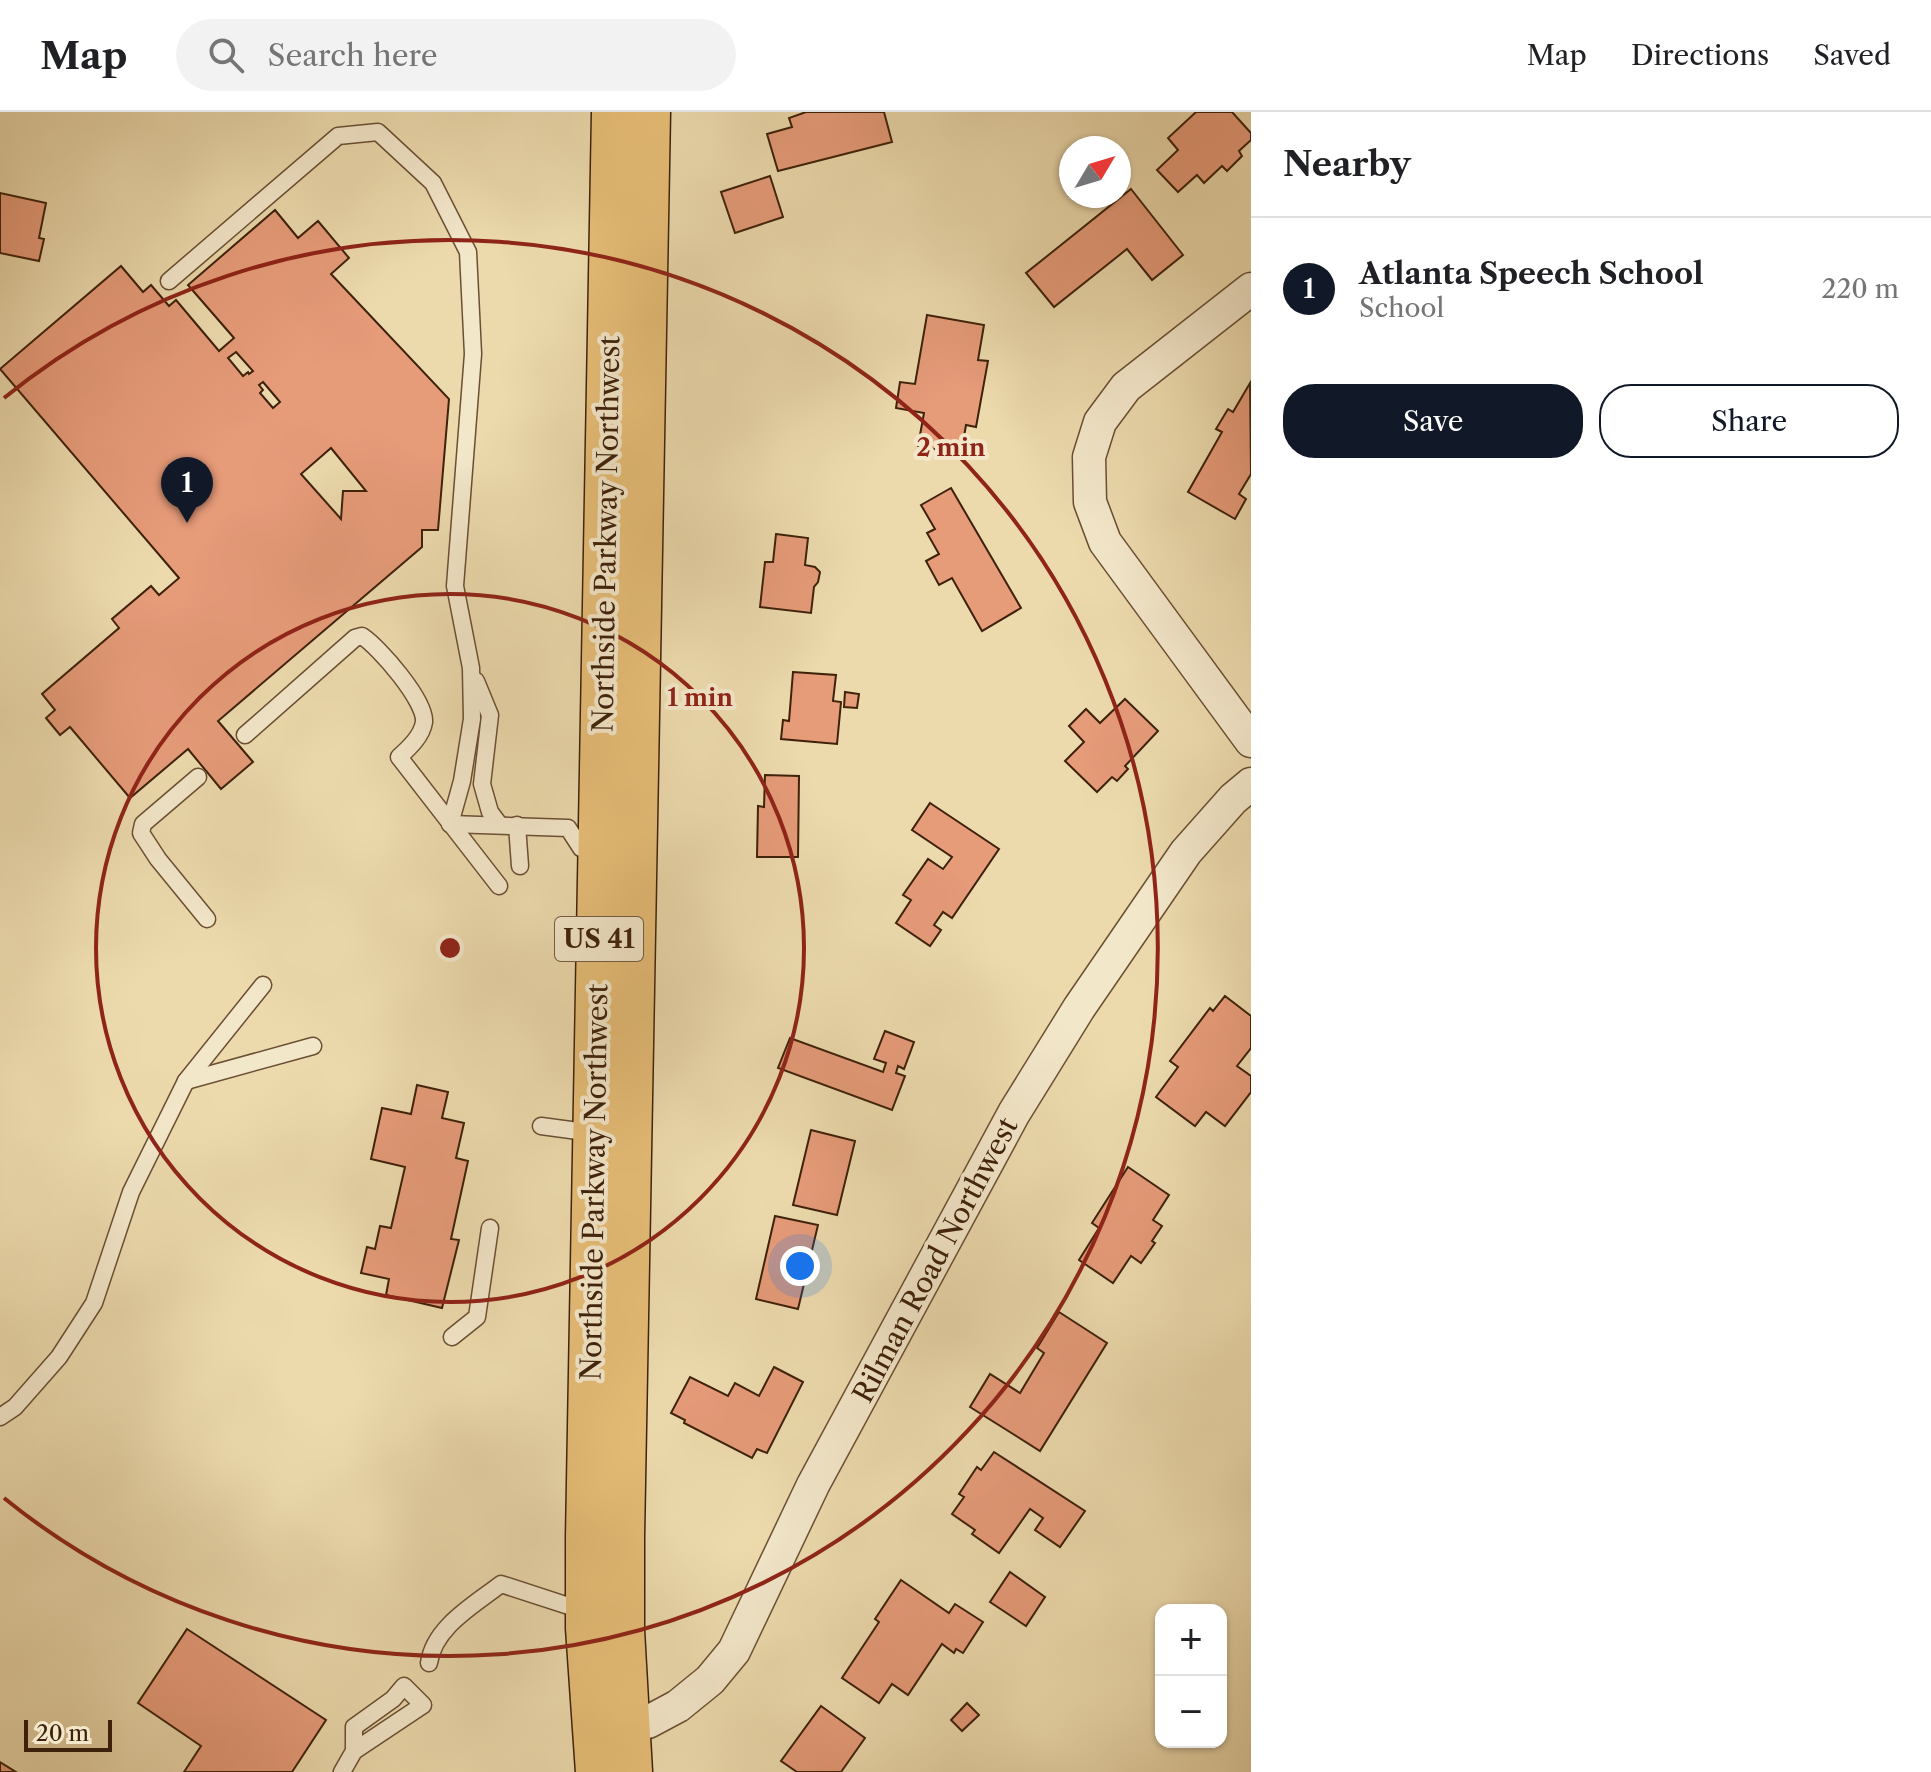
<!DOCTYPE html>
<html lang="en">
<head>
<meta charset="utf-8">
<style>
  :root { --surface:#fff; --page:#f2f2f2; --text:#202124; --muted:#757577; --line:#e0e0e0; --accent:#111827 }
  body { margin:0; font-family:"Libre Caslon Text",serif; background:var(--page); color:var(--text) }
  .controls { position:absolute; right:24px; bottom:24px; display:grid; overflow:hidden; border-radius:16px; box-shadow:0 2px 6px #0004 }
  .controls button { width:72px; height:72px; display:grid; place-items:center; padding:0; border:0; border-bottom:2px solid var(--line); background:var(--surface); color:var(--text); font:40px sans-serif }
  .compass { position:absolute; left:1059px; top:24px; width:72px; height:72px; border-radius:50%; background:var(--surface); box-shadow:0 2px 6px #0004; rotate:52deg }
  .scale { position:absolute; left:24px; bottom:20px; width:88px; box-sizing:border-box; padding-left:8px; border:4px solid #3e210a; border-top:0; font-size:22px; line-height:28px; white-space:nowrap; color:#3e210a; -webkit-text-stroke:6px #f3e7ca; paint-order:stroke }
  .you { position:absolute; left:800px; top:1154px; width:28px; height:28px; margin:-20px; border:6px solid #fff; border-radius:50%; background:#1a73e8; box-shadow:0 0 0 12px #1a73e833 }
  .badge { display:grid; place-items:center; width:52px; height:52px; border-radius:50%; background:var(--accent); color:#fff; font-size:26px; font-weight:700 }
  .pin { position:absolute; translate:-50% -66px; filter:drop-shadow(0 2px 4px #0008) }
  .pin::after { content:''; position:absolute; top:42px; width:28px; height:24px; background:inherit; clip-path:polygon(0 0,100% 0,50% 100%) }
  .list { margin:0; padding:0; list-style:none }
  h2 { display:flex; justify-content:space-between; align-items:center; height:104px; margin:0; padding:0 32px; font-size:34px }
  h2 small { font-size:26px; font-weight:400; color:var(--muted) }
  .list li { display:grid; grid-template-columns:52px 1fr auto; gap:24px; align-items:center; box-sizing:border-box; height:144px; padding:0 32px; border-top:2px solid var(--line) }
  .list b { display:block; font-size:30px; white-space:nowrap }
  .list p { margin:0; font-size:26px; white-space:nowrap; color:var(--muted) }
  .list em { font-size:26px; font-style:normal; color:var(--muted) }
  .actions { display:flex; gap:16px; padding:24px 32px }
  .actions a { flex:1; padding:18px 0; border:2px solid var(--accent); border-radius:32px; text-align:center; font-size:28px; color:var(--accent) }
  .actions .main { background:var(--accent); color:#fff }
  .icon { flex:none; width:44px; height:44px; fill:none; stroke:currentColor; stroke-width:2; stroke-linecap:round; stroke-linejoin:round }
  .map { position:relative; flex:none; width:1251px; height:1660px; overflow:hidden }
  header { display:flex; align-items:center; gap:48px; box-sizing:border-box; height:112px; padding:0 40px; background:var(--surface); border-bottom:2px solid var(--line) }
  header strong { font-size:38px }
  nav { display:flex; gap:44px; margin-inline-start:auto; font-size:28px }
  .search { width:560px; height:72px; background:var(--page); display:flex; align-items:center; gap:20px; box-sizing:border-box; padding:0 28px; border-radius:44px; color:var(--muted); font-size:30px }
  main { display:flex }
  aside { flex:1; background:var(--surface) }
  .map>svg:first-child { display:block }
  .building { fill:#e69b79; stroke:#3e210a; stroke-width:2; fill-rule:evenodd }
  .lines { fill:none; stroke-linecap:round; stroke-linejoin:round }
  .lane-casing { stroke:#6a4f33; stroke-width:19 }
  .street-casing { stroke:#6a4f33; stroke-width:35 }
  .primary-casing { stroke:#3e210a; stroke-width:47 }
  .lane { stroke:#f3e7ca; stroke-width:16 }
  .street { stroke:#f3e7ca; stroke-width:32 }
  .primary { stroke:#e6bd76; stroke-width:44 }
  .ring { fill:none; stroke:#8f2418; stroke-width:4 }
  .labels { text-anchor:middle; stroke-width:8; stroke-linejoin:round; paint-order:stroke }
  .shield { fill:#f3e7ca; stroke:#745c44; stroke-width:2 }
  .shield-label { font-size:26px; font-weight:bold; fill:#3e210a }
  .street-label { font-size:28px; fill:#3e210a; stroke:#f3e7ca }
  .centre { fill:#8f2418; stroke:#f3e7ca; stroke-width:4 }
  .ring-label { font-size:24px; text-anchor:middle; font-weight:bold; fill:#8f2418; stroke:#f3e7ca; stroke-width:8; stroke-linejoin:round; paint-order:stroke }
</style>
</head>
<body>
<header>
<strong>Map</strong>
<div class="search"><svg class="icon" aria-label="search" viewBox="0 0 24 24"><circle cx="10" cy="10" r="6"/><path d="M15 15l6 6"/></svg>Search here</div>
<nav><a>Map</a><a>Directions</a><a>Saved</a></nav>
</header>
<main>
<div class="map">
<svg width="1251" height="1660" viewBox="0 0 1251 1660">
  <rect width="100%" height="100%" fill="#ecdaad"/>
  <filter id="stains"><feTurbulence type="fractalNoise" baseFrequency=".0025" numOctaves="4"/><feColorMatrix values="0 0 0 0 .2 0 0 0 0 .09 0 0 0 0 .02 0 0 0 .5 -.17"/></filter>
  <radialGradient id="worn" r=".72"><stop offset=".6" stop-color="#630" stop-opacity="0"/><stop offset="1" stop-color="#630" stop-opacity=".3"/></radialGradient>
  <g class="building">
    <polygon points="806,0 884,0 892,30 778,59 767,22 792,15 789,6"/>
    <polygon points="1196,0 1232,0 1251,21 1251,28 1239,39 1242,44 1227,59 1222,54 1204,71 1197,63 1178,80 1157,58 1178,38 1168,26"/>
    <polygon points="770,64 783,105 735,121 721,80"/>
    <polygon points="1131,77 1183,143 1152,168 1127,137 1054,195 1026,161"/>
    <polygon points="0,81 46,91 39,126 44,127 39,149 0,141"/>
    <path d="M275,98L298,126L318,109L349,146L331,162L449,287L438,418H422V435L218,609L253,650L221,677L188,637L130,686L70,615L60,623L46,606L55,598L42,582L119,516L112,507L151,474L159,483L179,466L0,257L121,154L143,180L151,173L169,194L176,188L219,239L234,226L188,173ZM236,240L253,259L249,262L248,260L243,264L228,246ZM263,270L280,290L273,296L260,281L263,278L259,273ZM331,336L366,379H343L341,407L301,362Z"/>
    <polygon points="927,203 984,213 978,248 988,249 976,315 966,313 961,342 918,334 924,301 896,296 900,270 915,272"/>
    <polygon points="1250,271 1251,362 1239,382 1246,387 1235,407 1188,380 1222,320 1216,317 1228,297 1233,300"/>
    <polygon points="951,376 1021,496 982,519 952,466 939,473 926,449 939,442 927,421 935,417 921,393"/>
    <polygon points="776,422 808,426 805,453 815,455 820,460 818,470 814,475 811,501 760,495 765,450 773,450"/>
    <polygon points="793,560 836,563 833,589 841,590 837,632 781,627 783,608 789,609"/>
    <polygon points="845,580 859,582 857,596 844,595"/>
    <polygon points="1125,587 1158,619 1125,654 1128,657 1117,669 1112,665 1097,680 1065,649 1084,630 1069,614 1086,597 1100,611"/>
    <polygon points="765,663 799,664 798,745 757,745 758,694 764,695"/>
    <polygon points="930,691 999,737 952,806 943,800 934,813 941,818 930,834 896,811 911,788 903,783 928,747 943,757 952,745 912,718"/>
    <polygon points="1225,884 1251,904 1251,936 1237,954 1251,964 1251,980 1225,1014 1206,1000 1195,1014 1156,985 1178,955 1170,949 1210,896 1213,899"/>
    <polygon points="885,919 914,930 904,957 898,954 896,961 905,964 892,998 778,956 790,926 883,960 886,951 874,947"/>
    <polygon points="417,973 448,980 442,1006 464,1011 456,1046 468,1049 451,1127 459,1128 442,1196 386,1183 389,1167 361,1161 367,1135 375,1137 380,1114 391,1116 405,1055 371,1047 382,996 411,1002"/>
    <polygon points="811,1018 855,1029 837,1103 793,1093"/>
    <polygon points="1128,1055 1169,1083 1153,1108 1162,1114 1152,1129 1155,1131 1141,1151 1131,1144 1113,1171 1079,1148 1099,1116 1092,1111"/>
    <polygon points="775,1104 818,1113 798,1197 756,1187"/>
    <polygon points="1059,1200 1107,1231 1040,1339 970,1295 990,1262 1020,1281 1044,1241 1037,1236"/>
    <polygon points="774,1255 803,1270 767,1341 757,1337 752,1346 684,1311 685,1308 671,1301 690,1265 728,1284 735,1271 759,1284"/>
    <polygon points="994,1340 1085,1399 1060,1435 1035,1418 1043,1406 1030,1397 999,1441 972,1422 975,1418 952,1402 964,1385 959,1382 977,1355 981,1358"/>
    <polygon points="1010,1460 1045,1485 1026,1514 990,1490"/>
    <polygon points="901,1468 949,1501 955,1492 983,1510 963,1541 956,1537 954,1541 942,1532 908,1583 892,1572 879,1591 842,1566 879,1510 875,1507"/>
    <polygon points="187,1517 326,1608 292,1660 184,1660 201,1634 138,1591"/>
    <polygon points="967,1591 979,1603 962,1619 951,1608"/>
    <polygon points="821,1594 865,1626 841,1660 797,1660 781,1649"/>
    <polygon points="0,1650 16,1660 0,1660"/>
  </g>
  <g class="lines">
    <g class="lane-casing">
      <g id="lane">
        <polyline points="169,169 338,24 378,20 433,71 468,140 473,242 455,474 471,556 472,607 462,669 450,712"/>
        <polyline points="476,569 490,603 482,672 490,700 499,712"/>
        <path d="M245,623L355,526L362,524C379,535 426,589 424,610C422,624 409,636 399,645L499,774"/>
        <polyline points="198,665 143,712 141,721 158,747 207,807"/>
        <polyline points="450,712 568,716 581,736 598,734"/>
        <polyline points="517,713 520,754"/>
        <polyline points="186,969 313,934"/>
        <polyline points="541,1014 593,1021"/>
        <polyline points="452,1225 477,1205 490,1116"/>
        <polyline points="0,1305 15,1295 59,1245 94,1191 131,1080 186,969 263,873"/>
        <path d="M429,1551C434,1515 474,1493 501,1472L584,1499"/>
        <polyline points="342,1660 354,1639 354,1615 393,1587 404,1574 423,1593 354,1639"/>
      </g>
    </g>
    <g class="street-casing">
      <g id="street">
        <polyline points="1251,177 1126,275 1100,310 1089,345 1090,390 1105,430 1251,629"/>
        <polyline points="626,1611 648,1610 678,1594 710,1568 734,1539 813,1373 1014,1001 1079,896 1186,740 1233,687 1251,672"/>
      </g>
    </g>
    <g class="primary-casing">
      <g id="primary">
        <polyline points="598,1660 588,1516 588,1425 614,0"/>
        <polyline points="630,1660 622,1518 622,1425 648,0"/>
      </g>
    </g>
    <use href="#lane" class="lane"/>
    <use href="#street" class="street"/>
    <use href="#primary" class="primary"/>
  </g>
  <g class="ring">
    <circle cx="450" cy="836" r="354"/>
    <path d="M4 286A708 708 0 1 1 4 1386"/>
  </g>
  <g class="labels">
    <rect class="shield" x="555" y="805" width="88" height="44" rx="6"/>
    <g class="shield-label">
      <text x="599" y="836">US 41</text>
    </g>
    <g class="street-label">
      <text transform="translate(606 422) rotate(-89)" y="10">Northside Parkway Northwest</text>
      <text transform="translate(594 1070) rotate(-89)" y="10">Northside Parkway Northwest</text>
      <text transform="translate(935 1148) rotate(-62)" y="10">Rilman Road Northwest</text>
    </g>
  </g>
  <circle cx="450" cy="836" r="12" class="centre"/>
  <g class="ring-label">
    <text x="951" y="344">2 min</text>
    <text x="700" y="594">1 min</text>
  </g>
  <rect width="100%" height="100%" filter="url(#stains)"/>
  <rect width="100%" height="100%" fill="url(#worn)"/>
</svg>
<div class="controls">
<button>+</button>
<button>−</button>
</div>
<svg class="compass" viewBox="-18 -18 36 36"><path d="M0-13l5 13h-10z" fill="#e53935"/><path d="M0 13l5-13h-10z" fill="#757577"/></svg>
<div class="scale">20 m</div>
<div class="you"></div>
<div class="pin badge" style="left:187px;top:411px">1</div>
</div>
<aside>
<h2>Nearby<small></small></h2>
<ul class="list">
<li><span class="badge">1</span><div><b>Atlanta Speech School</b><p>School</p></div><em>220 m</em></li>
</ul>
<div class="actions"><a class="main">Save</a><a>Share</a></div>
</aside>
</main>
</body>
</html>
